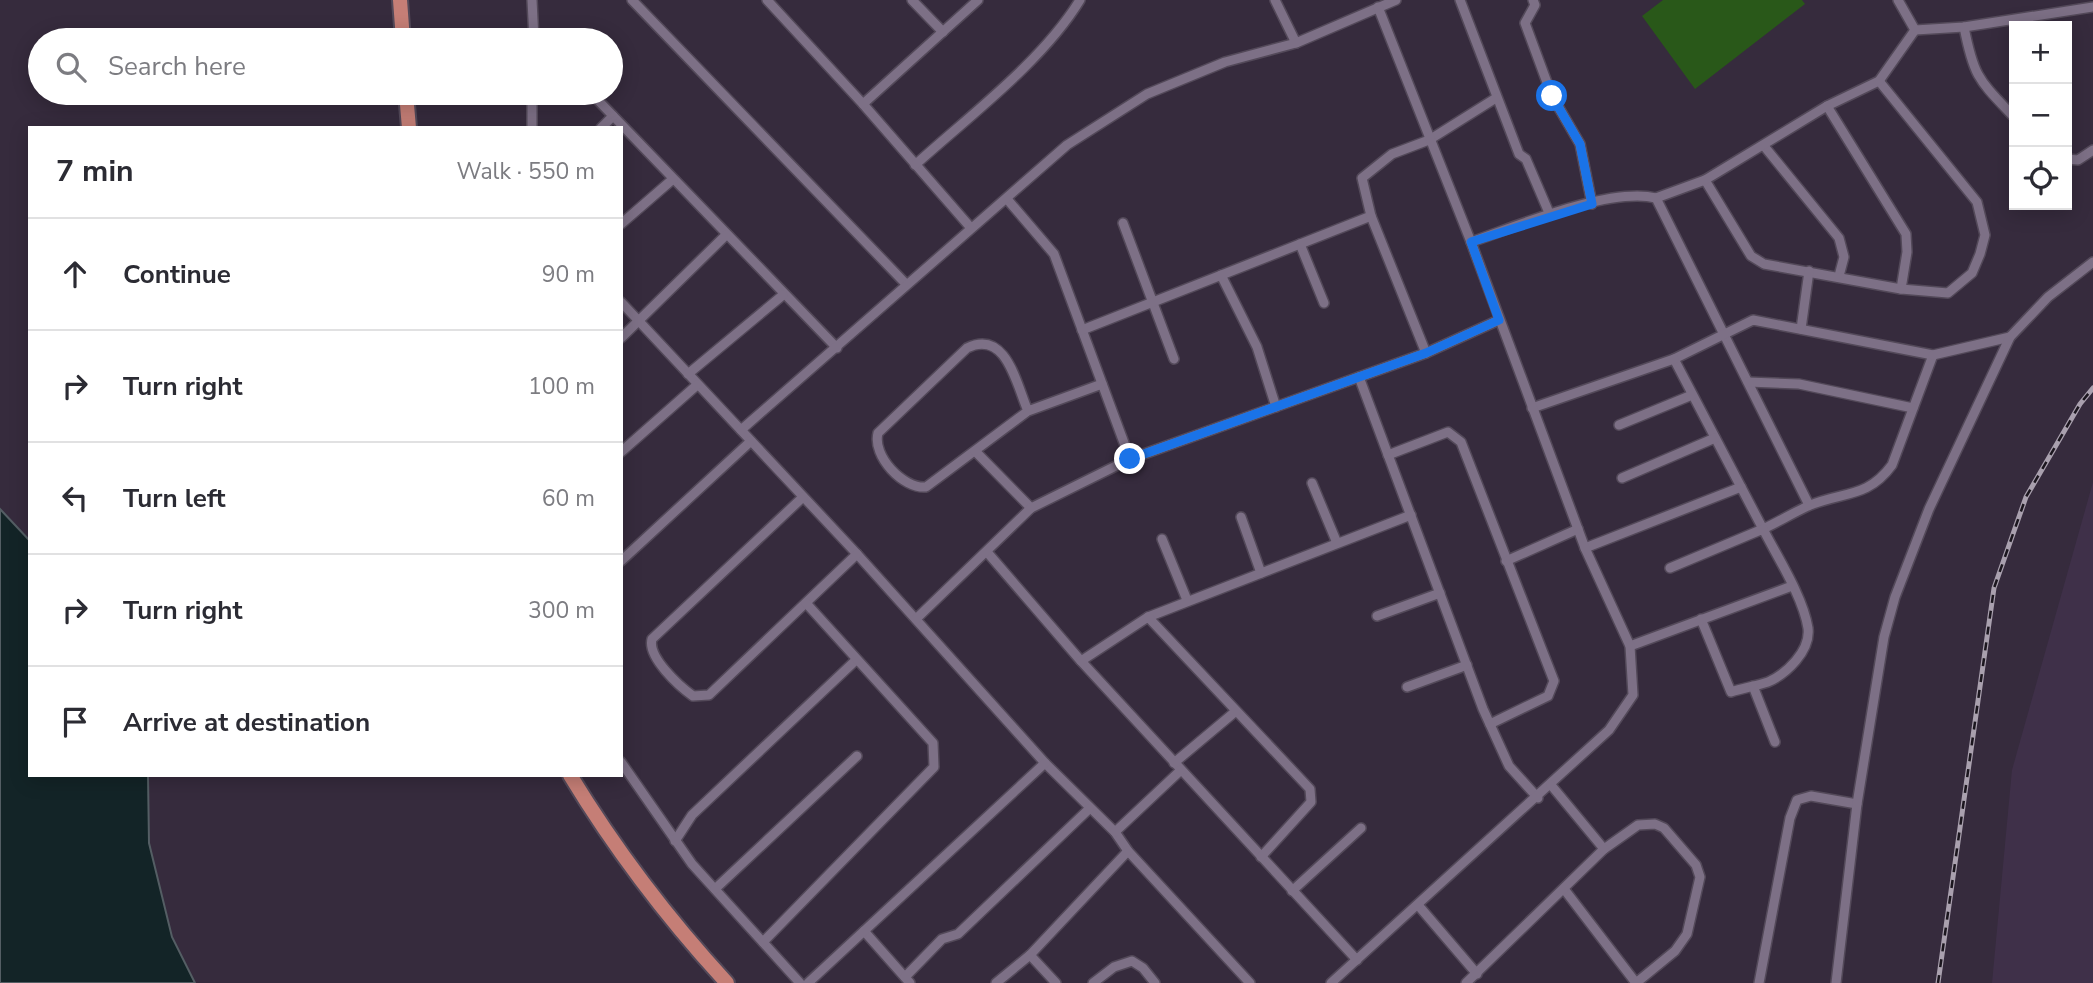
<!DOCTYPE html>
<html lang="en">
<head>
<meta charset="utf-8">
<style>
  :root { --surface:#fff; --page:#f2f2f3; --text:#2b2b33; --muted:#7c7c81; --line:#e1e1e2 }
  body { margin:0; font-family:"Nunito Sans",sans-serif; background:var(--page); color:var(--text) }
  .controls { position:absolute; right:21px; top:21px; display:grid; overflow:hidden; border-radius:0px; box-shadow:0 4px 18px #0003 }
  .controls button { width:63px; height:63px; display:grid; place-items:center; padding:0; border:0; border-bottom:2px solid var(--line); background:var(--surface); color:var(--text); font:35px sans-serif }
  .stop { position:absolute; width:21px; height:21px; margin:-16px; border:5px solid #1a73e8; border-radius:50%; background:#fff }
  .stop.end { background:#1a73e8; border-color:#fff; box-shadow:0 2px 7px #0008 }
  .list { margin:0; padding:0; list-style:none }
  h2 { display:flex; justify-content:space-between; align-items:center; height:91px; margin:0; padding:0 28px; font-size:30px }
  h2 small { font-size:23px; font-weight:400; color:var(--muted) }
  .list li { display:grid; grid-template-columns:46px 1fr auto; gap:21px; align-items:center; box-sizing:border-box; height:112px; padding:0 28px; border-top:2px solid var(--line) }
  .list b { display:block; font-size:26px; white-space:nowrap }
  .list em { font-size:23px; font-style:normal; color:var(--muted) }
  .icon { flex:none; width:38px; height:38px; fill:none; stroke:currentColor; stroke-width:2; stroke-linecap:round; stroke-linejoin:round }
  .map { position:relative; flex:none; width:2093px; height:983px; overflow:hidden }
  .search { position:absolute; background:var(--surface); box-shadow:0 4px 18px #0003; left:28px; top:28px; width:595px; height:77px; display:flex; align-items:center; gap:18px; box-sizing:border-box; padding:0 24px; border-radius:38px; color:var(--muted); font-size:26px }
  .panel { position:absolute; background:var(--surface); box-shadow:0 4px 18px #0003; left:28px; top:126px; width:595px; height:651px; border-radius:0px }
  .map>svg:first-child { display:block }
  .built { fill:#3f3049 }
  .green { fill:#295819 }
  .water { fill:#132427; stroke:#545e64; stroke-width:2 }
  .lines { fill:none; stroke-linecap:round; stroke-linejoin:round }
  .minor-casing { stroke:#534959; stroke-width:12 }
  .primary-casing { stroke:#534959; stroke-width:18 }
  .minor { stroke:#7d7086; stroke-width:9 }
  .primary { stroke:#c57e76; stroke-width:14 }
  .rail-casing { stroke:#a9a0ae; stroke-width:5 }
  .rail { stroke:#1b161e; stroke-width:2.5; stroke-dasharray:8; stroke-linecap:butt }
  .route { stroke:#1a73e8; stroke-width:9 }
</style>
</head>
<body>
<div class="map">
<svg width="2093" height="983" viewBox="0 0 2093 983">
  <rect width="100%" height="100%" fill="#362b3d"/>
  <polygon class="built" points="2093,482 2093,983 1992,983 2012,770"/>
  <polygon class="green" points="1663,0 1802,0 1805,4 1695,89 1642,16"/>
  <polygon class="water" points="0,509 30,541 30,775 148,775 149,843 172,937 195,983 0,983"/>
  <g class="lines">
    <g class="minor-casing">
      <g id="minor">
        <polyline points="532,0 534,40"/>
        <polyline points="632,0 906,284"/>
        <polyline points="767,0 863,104 971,228"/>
        <polyline points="912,0 943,32"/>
        <polyline points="1275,0 1296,43"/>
        <polyline points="1460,0 1519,154 1526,159 1550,215"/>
        <polyline points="1533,0 1535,5 1525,23 1552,96 1580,144 1592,204"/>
        <path d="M1964,27C1974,78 1979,80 2014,117"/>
        <polyline points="1915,30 1964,27 2093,7"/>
        <polyline points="591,93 837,348"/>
        <polyline points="863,104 978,0"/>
        <polyline points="1827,106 1906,234 1907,252 1901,289"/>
        <polyline points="532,128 532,93"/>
        <polyline points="601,128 613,116"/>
        <polyline points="1764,146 1839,238 1844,257 1839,276"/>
        <polyline points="2067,159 2078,160 2093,150"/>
        <path d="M915,165C969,116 1042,62 1080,0"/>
        <polyline points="1705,180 1751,256 1764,264 1901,289 1948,293 1972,273 1980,254 1985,235 1977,202 1879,81"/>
        <polyline points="1656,198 1705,180 1827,106 1879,81 1915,30 1898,0"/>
        <polyline points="1007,199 1054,254 1130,459"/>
        <polyline points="1123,223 1174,359"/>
        <polyline points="621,224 673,179"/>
        <path d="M1471,242C1517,226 1609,187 1656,198L1809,505"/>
        <polyline points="1300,244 1324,303"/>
        <polyline points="1221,275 1257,347 1276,407"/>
        <polyline points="621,302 857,554 1045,763 1115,832 1128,851 1250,983"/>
        <path d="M1753,320L1933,355L1892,465C1867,499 1843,491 1808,506C1793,513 1778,522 1763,529L1674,359Z"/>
        <polyline points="1801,329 1809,271"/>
        <polyline points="1082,330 1371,216"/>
        <polyline points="621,338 726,235"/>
        <polyline points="1426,353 1371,216 1362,178 1392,154 1429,140 1496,98"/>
        <polyline points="1933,355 2010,337"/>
        <polyline points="688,374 783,295"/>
        <polyline points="1359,377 1483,709 1509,766 1538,798"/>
        <polyline points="1748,382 1799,384 1913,408"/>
        <polyline points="1532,408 1674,359"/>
        <path d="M1028,411C1016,383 1006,329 967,348L878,433C872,456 903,489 926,487L1028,411L1102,384"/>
        <polyline points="1619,425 1692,395"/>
        <polyline points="741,430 1067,145 1147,94 1225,62 1296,43 1396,0"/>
        <polyline points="975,451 1031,508"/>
        <polyline points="621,452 697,385"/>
        <polyline points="1388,455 1448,432 1461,442 1554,681 1548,696 1490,724"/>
        <polyline points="1622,478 1715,438"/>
        <polyline points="1312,483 1337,543"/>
        <path d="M803,497L652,639C647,657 679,686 693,696L709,695L857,554"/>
        <polyline points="1241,517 1261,573"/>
        <polyline points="1162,539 1187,600"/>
        <polyline points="1585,548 1741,487"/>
        <polyline points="987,552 1081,661 1357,960"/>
        <polyline points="621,561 751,441"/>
        <polyline points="1506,561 1578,529"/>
        <path d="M1670,568L1763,529C1778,558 1803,597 1808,628C1811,651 1786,674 1768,682C1756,686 1743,688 1731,692L1701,619"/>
        <polyline points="1377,616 1440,593"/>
        <polyline points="1148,617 1411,515"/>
        <polyline points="916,619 1031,508 1130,459 1426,353 1499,320"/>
        <polyline points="1630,646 1792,586"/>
        <polyline points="1081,661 1148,617 1310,789 1311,802 1261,857"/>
        <polyline points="1753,686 1775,742"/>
        <polyline points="1407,687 1467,665"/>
        <polyline points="621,762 692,864 800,983"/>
        <polyline points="1174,763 1236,711"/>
        <polyline points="1115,832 1181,770"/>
        <polyline points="675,841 692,815 856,660"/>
        <polyline points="1604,849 1638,825 1655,824 1664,828 1696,865 1700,877 1687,934 1675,951 1636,983"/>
        <polyline points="715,889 857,756"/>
        <polyline points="1564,889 1636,983"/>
        <polyline points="1292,891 1361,828"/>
        <polyline points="1418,905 1477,974"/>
        <polyline points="864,931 910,983"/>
        <polyline points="763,942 934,767 933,743 806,603"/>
        <polyline points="1030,955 1056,983"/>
        <polyline points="905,977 942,939 958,934 1089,809"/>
        <polyline points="808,983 1045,763"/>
        <polyline points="996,983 1030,955 1128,851"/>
        <polyline points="1093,983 1114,967 1132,961 1143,968 1155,983"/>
        <polyline points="1331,983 1609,730 1633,695 1630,646 1585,548 1471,242 1378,7"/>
        <polyline points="1466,983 1604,849 1551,785"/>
        <polyline points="1759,983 1790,818 1797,800 1811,796 1857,804"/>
        <polyline points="1836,983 1857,804 1884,637 1895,597 1929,509 2010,337 2048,297 2093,262"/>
      </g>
    </g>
    <g class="primary-casing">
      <g id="primary">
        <polyline points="400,0 403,40"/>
        <polyline points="406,93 409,128"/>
        <path d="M570,775C615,849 669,920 727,983"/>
      </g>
    </g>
    <use href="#minor" class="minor"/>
    <use href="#primary" class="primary"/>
    <g class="rail-casing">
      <polyline id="rail" points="1938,983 1994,588 2026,497 2080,404 2093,388"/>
    </g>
    <use href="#rail" class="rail"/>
  </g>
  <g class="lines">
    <polyline class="route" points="1130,459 1426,353 1499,320 1471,242 1592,204 1580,144 1552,96"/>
  </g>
</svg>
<div class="controls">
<button>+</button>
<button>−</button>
<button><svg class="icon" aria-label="locate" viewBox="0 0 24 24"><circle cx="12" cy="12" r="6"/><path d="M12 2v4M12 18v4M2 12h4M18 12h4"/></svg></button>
</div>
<div class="stop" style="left:1552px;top:96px"></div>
<div class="stop end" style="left:1130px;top:459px"></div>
<div class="search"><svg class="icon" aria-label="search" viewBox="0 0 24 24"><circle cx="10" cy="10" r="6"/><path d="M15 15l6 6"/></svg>Search here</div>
<section class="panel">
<h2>7 min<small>Walk · 550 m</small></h2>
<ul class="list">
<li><svg class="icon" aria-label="ahead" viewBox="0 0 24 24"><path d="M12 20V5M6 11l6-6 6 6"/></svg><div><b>Continue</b></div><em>90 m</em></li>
<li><svg class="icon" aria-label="right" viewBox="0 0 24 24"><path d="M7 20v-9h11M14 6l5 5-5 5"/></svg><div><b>Turn right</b></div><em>100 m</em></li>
<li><svg class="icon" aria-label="left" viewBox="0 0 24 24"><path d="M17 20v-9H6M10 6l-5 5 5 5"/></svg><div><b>Turn left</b></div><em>60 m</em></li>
<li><svg class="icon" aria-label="right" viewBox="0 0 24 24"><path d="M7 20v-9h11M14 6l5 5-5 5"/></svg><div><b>Turn right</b></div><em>300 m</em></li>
<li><svg class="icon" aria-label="arrive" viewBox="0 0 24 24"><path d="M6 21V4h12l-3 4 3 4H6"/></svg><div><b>Arrive at destination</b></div></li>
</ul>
</section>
</div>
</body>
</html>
